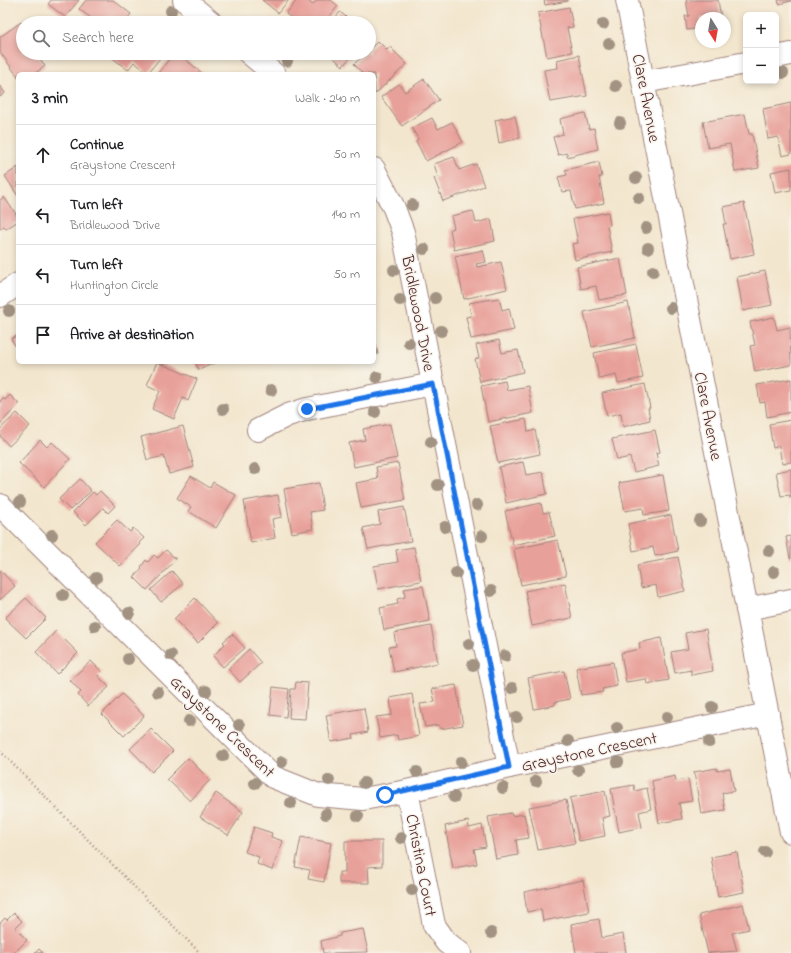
<!DOCTYPE html>
<html lang="en">
<head>
<meta charset="utf-8">
<style>
  :root { --surface:#fff; --page:#f6f6f6; --text:#202124; --muted:#757577; --line:#e0e0e0 }
  body { margin:0; font-family:"Indie Flower",sans-serif; background:var(--page); color:var(--text) }
  .controls { position:absolute; right:12px; top:12px; display:grid; overflow:hidden; border-radius:6px; box-shadow:0 2px 6px #0003 }
  .controls button { width:36px; height:36px; display:grid; place-items:center; padding:0; border:0; border-bottom:1px solid var(--line); background:var(--surface); color:var(--text); font:20px sans-serif }
  .compass { position:absolute; left:695px; top:12px; width:36px; height:36px; border-radius:50%; background:var(--surface); box-shadow:0 2px 6px #0003; rotate:169deg }
  .stop { position:absolute; width:12px; height:12px; margin:-9px; border:3px solid #1a73e8; border-radius:50%; background:#fff }
  .stop.end { background:#1a73e8; border-color:#fff; box-shadow:0 1px 4px #0008 }
  .list { margin:0; padding:0; list-style:none }
  h2 { display:flex; justify-content:space-between; align-items:center; height:52px; margin:0; padding:0 16px; font-size:17px }
  h2 small { font-size:13px; font-weight:400; color:var(--muted) }
  .list li { display:grid; grid-template-columns:26px 1fr auto; gap:12px; align-items:center; box-sizing:border-box; height:60px; padding:0 16px; border-top:1px solid var(--line) }
  .list b { display:block; font-size:15px; white-space:nowrap }
  .list p { margin:0; font-size:13px; white-space:nowrap; color:var(--muted) }
  .list em { font-size:13px; font-style:normal; color:var(--muted) }
  .icon { flex:none; width:22px; height:22px; fill:none; stroke:currentColor; stroke-width:2; stroke-linecap:round; stroke-linejoin:round }
  .map { position:relative; flex:none; width:791px; height:953px; overflow:hidden }
  .search { position:absolute; background:var(--surface); box-shadow:0 2px 6px #0003; left:16px; top:16px; width:360px; height:44px; display:flex; align-items:center; gap:10px; box-sizing:border-box; padding:0 14px; border-radius:22px; color:var(--muted); font-size:15px }
  .panel { position:absolute; background:var(--surface); box-shadow:0 2px 6px #0003; left:16px; top:72px; width:360px; height:292px; border-radius:6px }
  .map>svg:first-child { display:block }
  .building { fill:#e8a09a }
  .lines { fill:none; stroke-linecap:round; stroke-linejoin:round }
  .minor-casing { stroke:#9e827c; stroke-width:24 }
  .path { stroke:#9e827c; stroke-width:2.5; stroke-dasharray:1 3; stroke-linecap:butt }
  .minor { stroke:#fff; stroke-width:22 }
  .tree { fill:#a19282 }
  .route { stroke:#1a73e8; stroke-width:5 }
  .labels { text-anchor:middle; stroke-width:3; stroke-linejoin:round; paint-order:stroke }
  .street-label { font-size:17px; fill:#4a1f2b; stroke:#f7f3e8 }
</style>
</head>
<body>
<div class="map">
<svg width="791" height="953" viewBox="0 0 791 953">
  <rect width="100%" height="100%" fill="#f7f3e8"/>
  <filter id="ink" filterUnits="userSpaceOnUse"><feTurbulence type="fractalNoise" baseFrequency=".025" numOctaves="2"/><feDisplacementMap in="SourceGraphic" scale="8" xChannelSelector="R" yChannelSelector="G"/><feConvolveMatrix kernelMatrix="1 2 1 2 8 2 1 2 1" color-interpolation-filters="sRGB"/></filter>
  <filter id="wash" filterUnits="userSpaceOnUse"><feTurbulence type="fractalNoise" baseFrequency=".012" numOctaves="4" result="noise"/><feDisplacementMap in="SourceGraphic" scale="16" xChannelSelector="R" yChannelSelector="G"/><feGaussianBlur stdDeviation="0.9" result="paint"/><feColorMatrix in="noise" values="0 0 0 0 0 0 0 0 0 0 0 0 0 0 0 0 0 1.4 0 .05"/><feComposite in="paint" operator="in"/></filter>
  <g filter="url(#wash)">
    <rect width="100%" height="100%" fill="#f3e6ce"/>
    <g id="blocks">
      <g class="building">
        <polygon points="51,0 79,0 65,17 48,4"/>
        <polygon points="86,0 113,0 131,14 124,23 93,23 95,21 79,9"/>
        <polygon points="262,0 289,0 278,13"/>
        <polygon points="297,0 307,0 313,5 317,0 331,0 338,6 324,23 298,23 286,14"/>
        <polygon points="544,0 568,0 568,1 545,5"/>
        <polygon points="686,0 718,0 721,18 701,18 701,28 687,30 685,16 689,16"/>
        <polygon points="778,0 791,0 791,1 779,4"/>
        <polygon points="569,7 573,27 567,28 572,52 547,57 538,13"/>
        <polygon points="340,12 351,21 354,18 360,23 331,23"/>
        <polygon points="133,18 139,23 129,23"/>
        <polygon points="21,22 23,24 23,53 36,53 45,66 34,74 18,74 18,77 0,52 0,37"/>
        <polygon points="378,41 387,50 390,47 407,64 375,94 374,74 363,74 354,64 366,53 369,53 369,50"/>
        <polygon points="106,53 164,53 148,73 134,62 128,70"/>
        <polygon points="174,53 178,53 203,74 159,74 158,73"/>
        <polygon points="328,53 354,53 343,66"/>
        <polygon points="579,55 587,96 550,102 544,70 558,68 557,60"/>
        <polygon points="424,79 439,100 402,126 381,97 399,84 405,92"/>
        <polygon points="0,86 5,93 0,97"/>
        <polygon points="791,103 791,154 782,156 778,137 768,139 763,109"/>
        <polygon points="585,113 589,129 594,128 598,149 567,157 567,153 558,155 553,137 563,134 560,119"/>
        <polygon points="745,114 749,134 752,134 759,168 735,172 730,144 708,148 703,122"/>
        <polygon points="515,116 520,138 499,143 495,120"/>
        <polygon points="432,118 438,129 452,122 463,142 426,161 416,141 418,139 412,128"/>
        <polygon points="454,157 459,170 476,164 484,186 443,201 434,178 438,177 434,164"/>
        <polygon points="599,162 602,177 599,177 604,203 575,209 571,191 562,192 558,177 567,175 565,170"/>
        <polygon points="18,167 18,196 5,176"/>
        <polygon points="791,168 791,190 775,193 771,172"/>
        <polygon points="4,197 18,217 18,221 6,229 4,226 0,229 0,200"/>
        <polygon points="744,203 754,254 730,259 723,224 726,224 723,207"/>
        <polygon points="473,211 476,223 491,219 495,241 454,250 450,229 454,228 451,216"/>
        <polygon points="608,212 610,225 607,226 612,252 575,260 572,244 578,243 573,219"/>
        <polygon points="483,250 486,262 476,264 477,267 501,262 507,289 464,299 455,256"/>
        <polygon points="620,258 627,295 599,300 596,286 581,289 577,267"/>
        <polygon points="765,271 772,305 743,311 737,277"/>
        <polygon points="499,298 502,310 509,308 514,330 471,339 466,317 471,316 469,303"/>
        <polygon points="628,302 635,338 592,347 584,312"/>
        <polygon points="774,317 777,330 790,327 791,365 755,372 750,346 755,345 750,322"/>
        <polygon points="18,335 18,350 11,339"/>
        <polygon points="374,336 378,354 374,355"/>
        <polygon points="499,340 502,353 518,350 523,372 480,382 475,359 479,358 476,345"/>
        <polygon points="636,344 643,378 618,383 616,375 599,379 594,353"/>
        <polygon points="157,362 197,379 188,401 183,398 174,419 152,409 160,391 147,385"/>
        <polygon points="195,362 216,362 199,370"/>
        <polygon points="791,379 791,412 767,417 765,402 760,403 757,385"/>
        <polygon points="505,381 507,390 528,386 533,413 488,422 481,386"/>
        <polygon points="645,384 650,408 648,408 650,420 623,427 621,413 607,416 602,393"/>
        <polygon points="10,395 19,404 0,424 0,401 3,398 5,400"/>
        <polygon points="17,413 30,426 9,446 0,436 0,429"/>
        <polygon points="526,419 528,432 535,430 540,454 498,463 490,426"/>
        <polygon points="791,420 791,462 782,464 779,446 773,448 769,424"/>
        <polygon points="390,424 397,458 354,467 349,443 365,440 363,429"/>
        <polygon points="183,426 194,467 169,474 164,456 147,460 141,437"/>
        <polygon points="655,430 660,452 656,453 659,466 634,472 630,457 617,460 612,439"/>
        <polygon points="40,440 47,447 52,442 70,459 44,487 19,463"/>
        <polygon points="523,462 526,475 543,472 547,494 506,503 499,467"/>
        <polygon points="398,463 405,500 361,508 356,483 378,479 376,467"/>
        <polygon points="791,469 791,498 790,498 790,495 781,496 776,472"/>
        <polygon points="663,475 669,511 644,515 643,508 625,511 619,483"/>
        <polygon points="191,476 210,488 213,482 236,495 216,528 188,511 191,507 177,498"/>
        <polygon points="80,479 91,491 70,510 59,499"/>
        <polygon points="319,483 323,510 310,512 313,529 292,533 284,489"/>
        <polygon points="100,491 115,506 108,513 103,508 86,525 73,512 93,492 96,495"/>
        <polygon points="278,495 282,517 272,519 275,538 251,543 244,501"/>
        <polygon points="541,503 543,513 549,512 555,536 513,545 505,511"/>
        <polygon points="404,507 411,541 368,549 363,528 380,524 378,512"/>
        <polygon points="671,515 678,551 655,556 653,547 633,551 628,524"/>
        <polygon points="117,520 130,532 133,528 144,538 139,543 141,544 120,566 95,542"/>
        <polygon points="791,536 791,559 790,559 786,537"/>
        <polygon points="558,540 566,576 521,585 514,549"/>
        <polygon points="414,547 421,581 378,589 374,566 398,562 396,550"/>
        <polygon points="166,550 176,559 147,590 134,577 142,568 141,567 146,560 148,562 154,555 158,558"/>
        <polygon points="678,557 685,591 658,597 656,585 641,588 637,565"/>
        <polygon points="0,570 15,586 0,600"/>
        <polygon points="172,571 183,584 161,602 151,590"/>
        <polygon points="565,583 572,618 532,626 525,591"/>
        <polygon points="423,586 430,621 384,630 380,608 398,604 397,599 405,597 404,589"/>
        <polygon points="26,598 46,618 26,638 5,618"/>
        <polygon points="195,598 218,623 198,643 174,619"/>
        <polygon points="431,626 438,663 394,672 389,647 396,646 394,633"/>
        <polygon points="706,629 713,671 691,675 691,670 675,673 671,652 688,649 685,633"/>
        <polygon points="56,631 78,653 57,674 36,652"/>
        <polygon points="232,634 245,648 223,667 213,656 225,644 223,642"/>
        <polygon points="661,638 669,680 647,684 646,679 626,682 621,653 640,649 639,643"/>
        <polygon points="249,649 261,663 240,682 228,669"/>
        <polygon points="91,661 102,672 98,676 109,687 88,706 78,695 81,692 70,680"/>
        <polygon points="613,662 617,686 602,689 603,692 581,695 576,668"/>
        <polygon points="564,671 570,699 555,702 555,705 534,709 528,678"/>
        <polygon points="296,682 308,683 305,719 289,718 291,689 295,689"/>
        <polygon points="456,685 463,725 440,729 439,725 425,727 420,704 435,702 432,689"/>
        <polygon points="273,687 289,689 286,717 270,715"/>
        <polygon points="122,694 144,716 124,736 102,714"/>
        <polygon points="412,694 419,736 398,740 397,735 380,738 376,717 392,715 390,698"/>
        <polygon points="364,708 368,732 353,735 354,738 331,742 326,715"/>
        <polygon points="151,729 173,751 152,772 130,749"/>
        <polygon points="188,758 210,780 190,801 167,779"/>
        <polygon points="717,768 717,771 730,769 734,791 722,793 725,810 701,814 694,772"/>
        <polygon points="675,776 676,781 688,779 692,801 679,803 682,819 659,823 652,781"/>
        <polygon points="634,785 635,791 647,788 651,809 639,812 642,827 619,832 611,789"/>
        <polygon points="605,791 610,816 602,818 605,836 579,841 570,798"/>
        <polygon points="216,793 243,812 228,835 200,817"/>
        <polygon points="566,800 575,843 538,850 529,807"/>
        <polygon points="511,813 512,816 524,814 529,838 516,840 518,855 496,859 488,817"/>
        <polygon points="468,821 469,828 482,825 486,847 474,849 477,864 453,868 445,826"/>
        <polygon points="254,827 272,833 271,837 283,841 272,870 257,864 259,857 245,852"/>
        <polygon points="301,837 331,843 324,882 308,879 310,870 295,867"/>
        <polygon points="345,841 382,841 382,866 368,867 369,883 339,883 339,872 345,872"/>
        <polygon points="737,852 744,892 718,897 711,857"/>
        <polygon points="583,880 589,912 543,921 541,909 527,912 524,892"/>
        <polygon points="743,904 749,929 732,933 737,951 708,953 699,915"/>
        <polygon points="14,913 22,921 15,928 27,940 14,953 0,953 0,923 5,918 7,920"/>
        <polygon points="599,919 602,938 623,934 626,953 576,953 571,924"/>
        <polygon points="363,929 368,952 323,953 321,941 340,936 340,933"/>
        <polygon points="39,949 43,953 35,953"/>
      </g>
    </g>
  </g>
  <g filter="url(#ink)">
    <use href="#blocks" fill-opacity="0" stroke="#9e827c" stroke-width="1"/>
    <g class="lines">
      <g class="minor-casing">
        <g id="minor">
          <polyline points="184,0 212,23"/>
          <polyline points="627,0 791,832"/>
          <polyline points="249,53 274,74"/>
          <polyline points="776,57 791,54"/>
          <polyline points="644,82 746,63"/>
          <polyline points="374,169 394,208 403,232 509,767"/>
          <polyline points="0,296 18,284"/>
          <polyline points="258,430 288,415 307,409 433,384"/>
          <polyline points="0,505 273,777 318,795 363,799 407,791 509,767 768,714"/>
          <polyline points="747,609 791,600"/>
          <polyline points="407,791 434,925 446,942 460,953"/>
        </g>
      </g>
      <polyline class="path" points="0,751 200,953"/>
      <use href="#minor" class="minor"/>
    </g>
    <g class="tree">
      <circle cx="171" cy="11" r="6"/>
      <circle cx="603" cy="24" r="6"/>
      <circle cx="609" cy="44" r="6"/>
      <circle cx="287" cy="61" r="6"/>
      <circle cx="783" cy="73" r="6"/>
      <circle cx="616" cy="86" r="6"/>
      <circle cx="620" cy="123" r="6"/>
      <circle cx="636" cy="178" r="6"/>
      <circle cx="639" cy="198" r="6"/>
      <circle cx="412" cy="205" r="6"/>
      <circle cx="646" cy="228" r="6"/>
      <circle cx="648" cy="248" r="6"/>
      <circle cx="424" cy="249" r="6"/>
      <circle cx="394" cy="270" r="6"/>
      <circle cx="653" cy="271" r="6"/>
      <circle cx="435" cy="298" r="6"/>
      <circle cx="400" cy="300" r="6"/>
      <circle cx="671" cy="308" r="6"/>
      <circle cx="9" cy="311" r="6"/>
      <circle cx="441" cy="331" r="6"/>
      <circle cx="409" cy="343" r="6"/>
      <circle cx="377" cy="377" r="6"/>
      <circle cx="271" cy="390" r="6"/>
      <circle cx="223" cy="409" r="6"/>
      <circle cx="375" cy="412" r="6"/>
      <circle cx="431" cy="442" r="6"/>
      <circle cx="255" cy="469" r="6"/>
      <circle cx="438" cy="485" r="6"/>
      <circle cx="20" cy="502" r="6"/>
      <circle cx="477" cy="505" r="6"/>
      <circle cx="700" cy="521" r="6"/>
      <circle cx="445" cy="527" r="6"/>
      <circle cx="52" cy="535" r="6"/>
      <circle cx="482" cy="536" r="6"/>
      <circle cx="769" cy="551" r="6"/>
      <circle cx="774" cy="572" r="6"/>
      <circle cx="456" cy="573" r="6"/>
      <circle cx="96" cy="578" r="6"/>
      <circle cx="491" cy="591" r="6"/>
      <circle cx="63" cy="595" r="6"/>
      <circle cx="129" cy="613" r="6"/>
      <circle cx="95" cy="626" r="6"/>
      <circle cx="469" cy="644" r="6"/>
      <circle cx="171" cy="655" r="6"/>
      <circle cx="505" cy="656" r="6"/>
      <circle cx="128" cy="659" r="6"/>
      <circle cx="473" cy="665" r="6"/>
      <circle cx="512" cy="688" r="6"/>
      <circle cx="206" cy="691" r="6"/>
      <circle cx="158" cy="692" r="6"/>
      <circle cx="712" cy="707" r="6"/>
      <circle cx="517" cy="717" r="6"/>
      <circle cx="667" cy="717" r="6"/>
      <circle cx="189" cy="721" r="6"/>
      <circle cx="239" cy="725" r="6"/>
      <circle cx="617" cy="728" r="6"/>
      <circle cx="568" cy="741" r="6"/>
      <circle cx="709" cy="742" r="6"/>
      <circle cx="223" cy="756" r="6"/>
      <circle cx="282" cy="762" r="6"/>
      <circle cx="461" cy="762" r="6"/>
      <circle cx="618" cy="762" r="6"/>
      <circle cx="578" cy="770" r="6"/>
      <circle cx="417" cy="772" r="6"/>
      <circle cx="329" cy="780" r="6"/>
      <circle cx="536" cy="781" r="6"/>
      <circle cx="255" cy="783" r="6"/>
      <circle cx="364" cy="783" r="6"/>
      <circle cx="503" cy="788" r="6"/>
      <circle cx="454" cy="797" r="6"/>
      <circle cx="291" cy="803" r="6"/>
      <circle cx="326" cy="814" r="6"/>
      <circle cx="358" cy="816" r="6"/>
      <circle cx="401" cy="838" r="6"/>
      <circle cx="765" cy="852" r="6"/>
      <circle cx="412" cy="890" r="6"/>
      <circle cx="491" cy="933" r="6"/>
    </g>
  </g>
  <g class="lines" filter="url(#ink)">
    <polyline class="route" points="307,409 433,384 509,767 385,795"/>
  </g>
  <g class="labels">
    <g class="street-label">
      <text transform="translate(647 98) rotate(79)" y="6">Clare Avenue</text>
      <text transform="translate(419 313) rotate(79)" y="6">Bridlewood Drive</text>
      <text transform="translate(709 416) rotate(79)" y="6">Clare Avenue</text>
      <text transform="translate(223 726) rotate(44)" y="6">Graystone Crescent</text>
      <text transform="translate(589 751) rotate(-12)" y="6">Graystone Crescent</text>
      <text transform="translate(422 865) rotate(79)" y="6">Christina Court</text>
    </g>
  </g>
</svg>
<div class="controls">
<button>+</button>
<button>−</button>
</div>
<svg class="compass" viewBox="-18 -18 36 36"><path d="M0-13l5 13h-10z" fill="#e53935"/><path d="M0 13l5-13h-10z" fill="#757577"/></svg>
<div class="stop" style="left:385px;top:795px"></div>
<div class="stop end" style="left:307px;top:409px"></div>
<div class="search"><svg class="icon" aria-label="search" viewBox="0 0 24 24"><circle cx="10" cy="10" r="6"/><path d="M15 15l6 6"/></svg>Search here</div>
<section class="panel">
<h2>3 min<small>Walk · 240 m</small></h2>
<ul class="list">
<li><svg class="icon" aria-label="ahead" viewBox="0 0 24 24"><path d="M12 20V5M6 11l6-6 6 6"/></svg><div><b>Continue</b><p>Graystone Crescent</p></div><em>50 m</em></li>
<li><svg class="icon" aria-label="left" viewBox="0 0 24 24"><path d="M17 20v-9H6M10 6l-5 5 5 5"/></svg><div><b>Turn left</b><p>Bridlewood Drive</p></div><em>140 m</em></li>
<li><svg class="icon" aria-label="left" viewBox="0 0 24 24"><path d="M17 20v-9H6M10 6l-5 5 5 5"/></svg><div><b>Turn left</b><p>Huntington Circle</p></div><em>50 m</em></li>
<li><svg class="icon" aria-label="arrive" viewBox="0 0 24 24"><path d="M6 21V4h12l-3 4 3 4H6"/></svg><div><b>Arrive at destination</b></div></li>
</ul>
</section>
</div>
</body>
</html>
